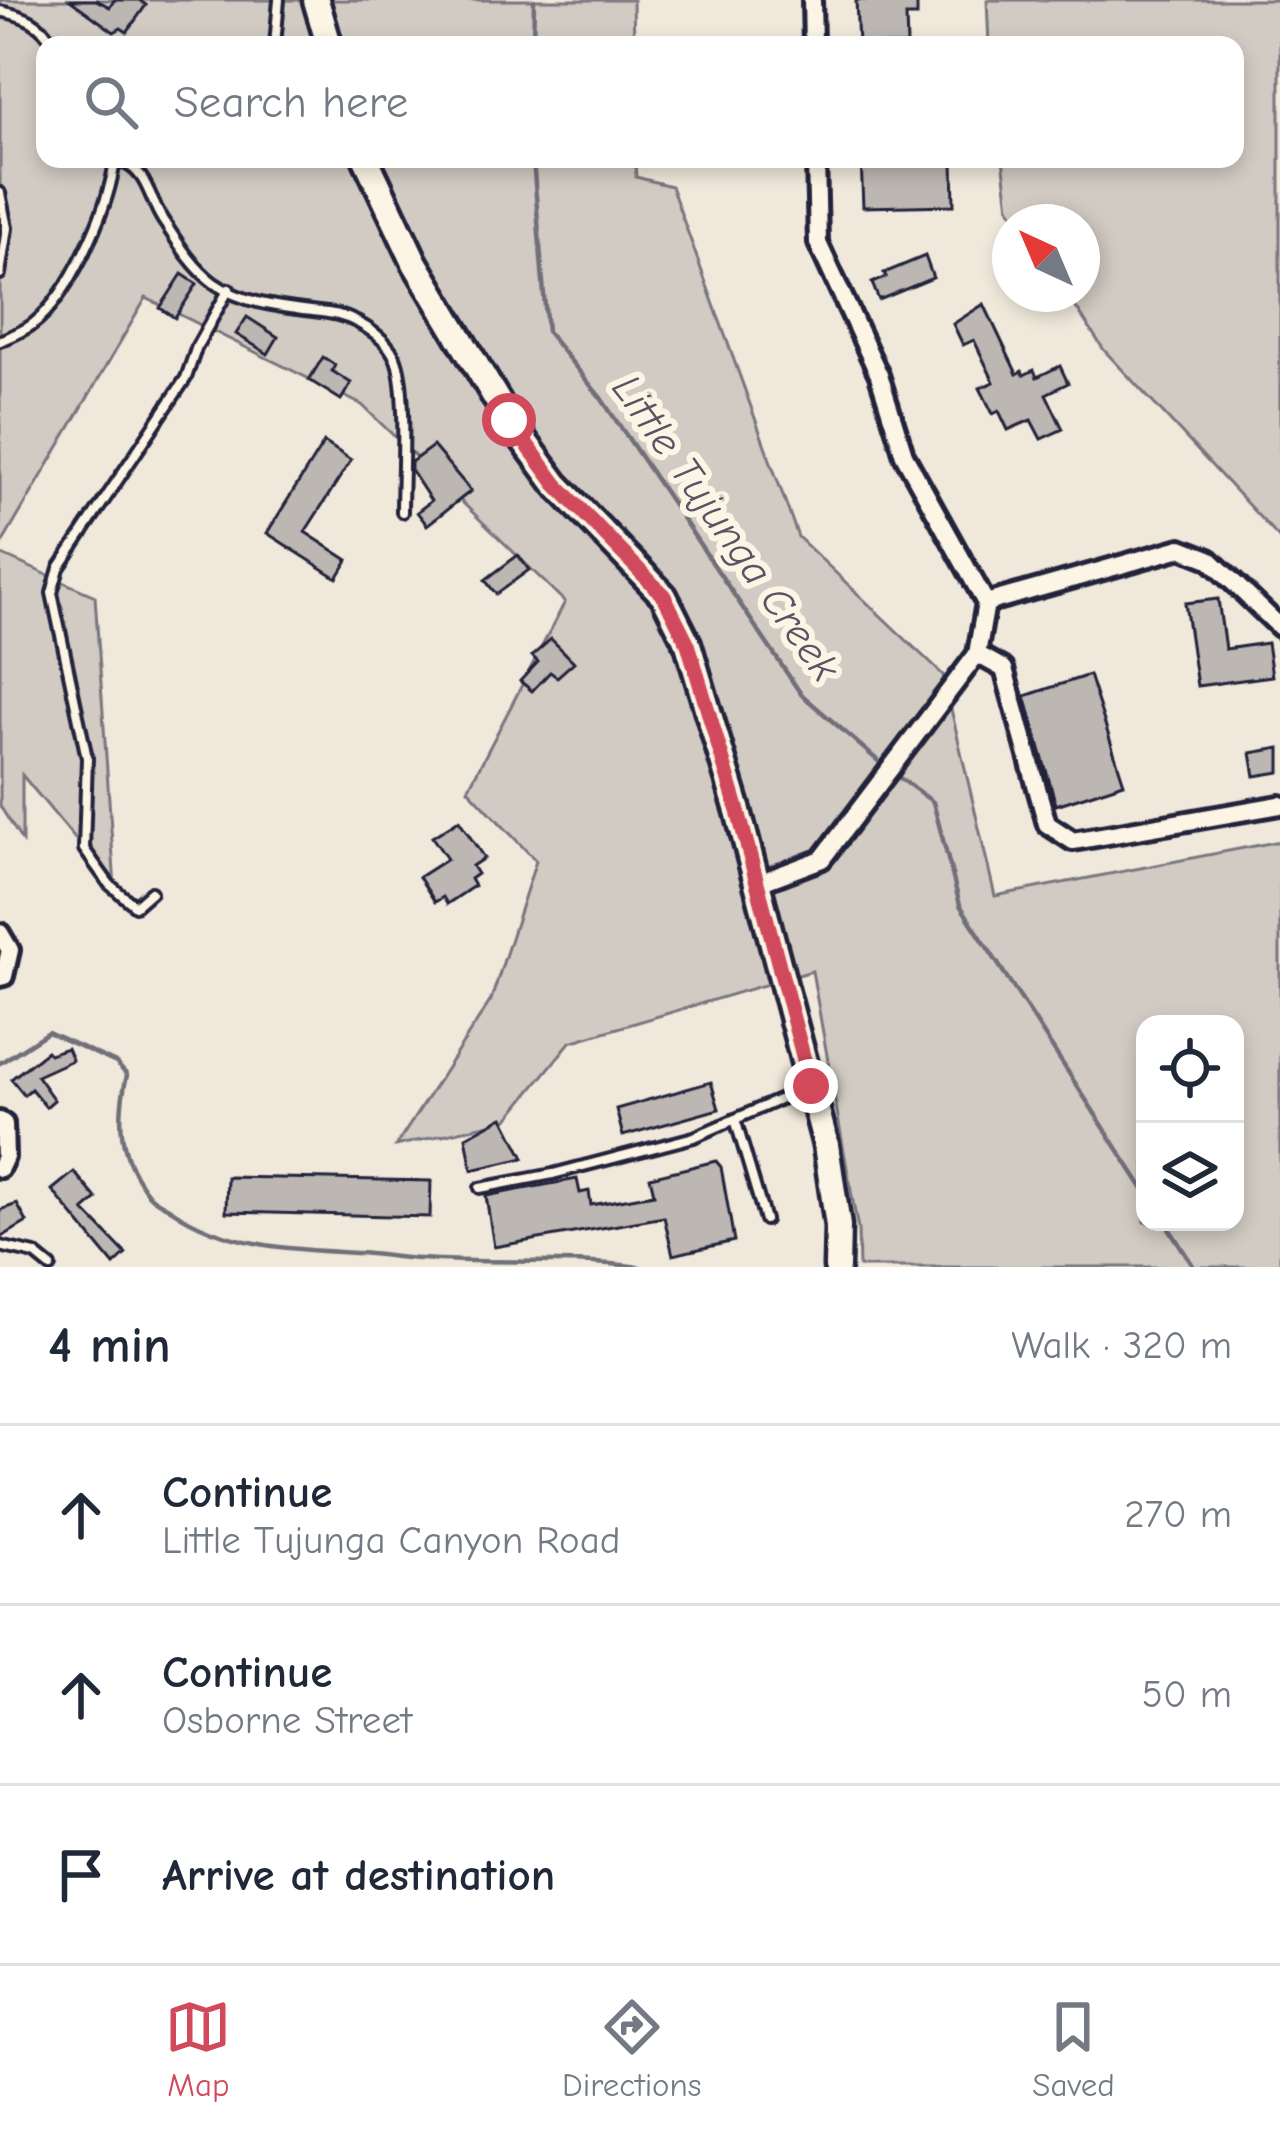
<!DOCTYPE html>
<html lang="en">
<head>
<meta charset="utf-8">
<style>
  :root { --surface:#fff; --page:#f6f6f7; --text:#1f2937; --muted:#747a83; --line:#e0e1e3; --accent:#d1495b }
  body { margin:0; font-family:"Comic Neue",sans-serif; background:var(--page); color:var(--text) }
  .controls { position:absolute; right:36px; bottom:36px; display:grid; overflow:hidden; border-radius:24px; box-shadow:0 6px 18px #0003 }
  .controls button { width:108px; height:108px; display:grid; place-items:center; padding:0; border:0; border-bottom:3px solid var(--line); background:var(--surface); color:var(--text); font:60px sans-serif }
  .compass { position:absolute; left:992px; top:204px; width:108px; height:108px; border-radius:50%; background:var(--surface); box-shadow:0 6px 18px #0003; rotate:316deg }
  .stop { position:absolute; width:36px; height:36px; margin:-27px; border:9px solid #d1495b; border-radius:50%; background:#fff }
  .stop.end { background:#d1495b; border-color:#fff; box-shadow:0 3px 12px #0008 }
  .list { margin:0; padding:0; list-style:none }
  h2 { display:flex; justify-content:space-between; align-items:center; height:156px; margin:0; padding:0 48px; font-size:51px }
  h2 small { font-size:39px; font-weight:400; color:var(--muted) }
  .list li { display:grid; grid-template-columns:78px 1fr auto; gap:36px; align-items:center; box-sizing:border-box; height:180px; padding:0 48px; border-top:3px solid var(--line) }
  .list b { display:block; font-size:45px; white-space:nowrap }
  .list p { margin:0; font-size:39px; white-space:nowrap; color:var(--muted) }
  .list em { font-size:39px; font-style:normal; color:var(--muted) }
  .icon { flex:none; width:66px; height:66px; fill:none; stroke:currentColor; stroke-width:2; stroke-linecap:round; stroke-linejoin:round }
  .map { position:relative; flex:none; width:1280px; height:1267px; overflow:hidden }
  .search { position:absolute; background:var(--surface); box-shadow:0 6px 18px #0003; left:36px; right:36px; top:36px; height:132px; display:flex; align-items:center; gap:30px; box-sizing:border-box; padding:0 42px; border-radius:24px; color:var(--muted); font-size:45px }
  .sheet { height:696px; background:var(--surface) }
  nav { display:flex; justify-content:space-around; align-items:center; box-sizing:border-box; height:168px; border-top:3px solid var(--line); background:var(--surface); font-size:33px; color:var(--muted) }
  nav a { display:grid; justify-items:center; gap:6px }
  nav .on { color:var(--accent) }
  .map>svg:first-child { display:block }
  .green { fill:#d1cbc3; stroke:#7a767f; stroke-width:3; fill-rule:evenodd }
  .lines { fill:none; stroke-linecap:round; stroke-linejoin:round }
  .stream { stroke:#716f79; stroke-width:4.5 }
  .building { fill:#bcb7b3; stroke:#22223b; stroke-width:3 }
  .lane-casing { stroke:#22223b; stroke-width:16 }
  .street-casing { stroke:#22223b; stroke-width:26 }
  .secondary-casing { stroke:#22223b; stroke-width:33 }
  .lane { stroke:#fcf5e5; stroke-width:8 }
  .street { stroke:#fcf5e5; stroke-width:16 }
  .secondary { stroke:#fcf5e5; stroke-width:24 }
  .route { stroke:#d1495b; stroke-width:15 }
  .labels { text-anchor:middle; stroke-width:12; stroke-linejoin:round; paint-order:stroke }
  .water-label { font-size:42px; font-style:italic; fill:#575564; stroke:#fcf5e5 }
</style>
</head>
<body>
<div class="map">
<svg width="1280" height="1267" viewBox="0 0 1280 1267">
  <rect width="100%" height="100%" fill="#efe8db"/>
  <filter id="ink" filterUnits="userSpaceOnUse"><feTurbulence type="fractalNoise" baseFrequency=".00833" numOctaves="2"/><feDisplacementMap in="SourceGraphic" scale="24" xChannelSelector="R" yChannelSelector="G"/><feConvolveMatrix kernelMatrix="1 2 1 2 8 2 1 2 1" color-interpolation-filters="sRGB"/></filter>
  <g filter="url(#ink)">
    <g class="green">
      <path d="M0,0H633L634,45H45V159H635L636,177L671,186L798,537L943,675L995,896L1280,841V1267H859L858,1230L812,971L570,1042L507,1120L396,1146L491,1000L536,861L468,789L565,602L362,405L146,298L0,547ZM1145,1024H1235V1222H1145Z"/>
      <polygon points="987,0 1280,0 1280,539 1104,350 1067,294 1082,294 1082,222 1019,222 1009,207 1003,159 1235,159 1235,45 989,45"/>
      <polygon points="0,554 95,596 115,887 22,775 22,841 0,806"/>
    </g>
    <g class="lines">
      <g class="stream">
        <polyline points="533,45 534,0"/>
        <polyline points="533,159 547,332 601,398 801,694 884,766"/>
        <polyline points="893,773 933,802 960,905 1145,1191"/>
        <path d="M0,1063L48,1032L116,1063L127,1075C116,1120 119,1158 149,1195C155,1202 165,1205 172,1210C225,1247 295,1250 357,1253C378,1254 399,1258 421,1259C494,1264 567,1258 640,1267"/>
        <polyline points="1165,1222 1194,1267"/>
      </g>
    </g>
    <g class="building">
      <polygon points="70,0 96,0 110,7 114,0 139,0 146,5 127,32 121,28 114,32"/>
      <polygon points="856,0 917,0 917,16 906,16 907,45 858,45"/>
      <polygon points="861,159 953,159 954,205 863,207"/>
      <polygon points="925,256 933,278 879,300 872,283 886,277 884,273"/>
      <polygon points="182,274 197,284 175,318 160,308"/>
      <polygon points="984,304 1017,374 1022,371 1024,375 1034,370 1037,377 1060,366 1068,383 1046,394 1063,429 1041,439 1031,420 1008,430 999,411 993,414 980,388 994,382 974,340 963,345 953,324"/>
      <polygon points="247,317 278,337 268,354 236,334"/>
      <polygon points="323,357 335,365 332,371 351,383 341,400 309,380"/>
      <polygon points="324,442 351,460 305,532 348,560 337,578 267,533"/>
      <polygon points="433,446 471,491 427,525 417,512 431,501 411,470 411,462"/>
      <polygon points="518,555 529,570 496,594 485,580"/>
      <polygon points="1218,599 1225,649 1267,643 1272,676 1197,686 1185,603"/>
      <polygon points="551,639 574,662 557,677 550,672 532,691 520,681 538,662 532,656"/>
      <polygon points="1089,675 1124,783 1056,805 1025,696"/>
      <polygon points="1280,748 1280,772 1255,776 1251,753"/>
      <polygon points="459,820 484,858 472,866 477,874 470,879 474,886 447,904 443,897 435,902 419,877 447,859 432,837"/>
      <polygon points="67,1048 72,1060 37,1076 54,1100 46,1107 31,1089 24,1095 11,1079 47,1051 49,1054"/>
      <polygon points="711,1082 719,1109 623,1136 616,1109"/>
      <polygon points="503,1117 524,1158 472,1170 466,1137"/>
      <polygon points="716,1161 721,1167 734,1241 673,1255 664,1217 494,1247 486,1196 577,1179 580,1193 589,1191 591,1205 654,1194 650,1177"/>
      <polygon points="74,1172 97,1199 84,1210 126,1254 114,1265 52,1190"/>
      <polygon points="227,1177 431,1181 430,1217 226,1212"/>
      <polygon points="17,1204 27,1222 0,1238 0,1210"/>
    </g>
    <g class="lines">
      <g class="lane-casing">
        <g id="lane">
          <path d="M0,11C25,16 41,22 54,45"/>
          <polyline points="275,45 279,0"/>
          <polyline points="0,193 7,228 0,274"/>
          <path d="M0,341C11,336 24,331 33,324C70,295 106,213 114,167L121,162C147,170 149,198 162,219C176,240 193,268 214,283C246,306 291,308 328,313C352,316 384,334 395,357C408,386 402,478 402,512"/>
          <polyline points="151,892 135,906 109,884 84,849 87,758 52,593 59,568 186,378 197,346 229,289"/>
          <polyline points="735,1119 765,1220"/>
          <polyline points="480,1188 553,1174 694,1137 804,1089"/>
          <polyline points="0,1246 35,1254 51,1267"/>
        </g>
      </g>
      <g class="street-casing">
        <g id="street">
          <polyline points="812,0 813,45"/>
          <polyline points="986,603 1181,548 1209,559 1280,627"/>
          <polyline points="977,654 1004,669 1047,824 1073,841 1280,805"/>
          <polyline points="756,884 822,859 977,654 986,603 904,455 879,375 818,243 816,159"/>
          <polyline points="0,933 10,950 4,976 0,977"/>
          <polyline points="0,1121 4,1124 5,1157 0,1168"/>
        </g>
      </g>
      <g class="secondary-casing">
        <g id="secondary">
          <polyline points="316,0 329,45"/>
          <polyline points="366,159 415,263 509,420 556,484 664,596 688,644 738,811 826,1145 838,1226 837,1267"/>
        </g>
      </g>
      <use href="#lane" class="lane"/>
      <use href="#street" class="street"/>
      <use href="#secondary" class="secondary"/>
    </g>
  </g>
  <g class="lines" filter="url(#ink)">
    <polyline class="route" points="509,420 556,484 664,596 688,644 738,811 811,1086"/>
  </g>
  <g class="labels">
    <g class="water-label">
      <text transform="translate(727 527) rotate(55)" y="15">Little Tujunga Creek</text>
    </g>
  </g>
</svg>
<div class="controls">
<button><svg class="icon" aria-label="locate" viewBox="0 0 24 24"><circle cx="12" cy="12" r="6"/><path d="M12 2v4M12 18v4M2 12h4M18 12h4"/></svg></button>
<button><svg class="icon" aria-label="layers" viewBox="0 0 24 24"><path d="M12 4l9 5-9 5-9-5zM3 14l9 5 9-5"/></svg></button>
</div>
<svg class="compass" viewBox="-18 -18 36 36"><path d="M0-13l5 13h-10z" fill="#e53935"/><path d="M0 13l5-13h-10z" fill="#747a83"/></svg>
<div class="stop" style="left:509px;top:420px"></div>
<div class="stop end" style="left:811px;top:1086px"></div>
<div class="search"><svg class="icon" aria-label="search" viewBox="0 0 24 24"><circle cx="10" cy="10" r="6"/><path d="M15 15l6 6"/></svg>Search here</div>
</div>
<section class="sheet">
<h2>4 min<small>Walk · 320 m</small></h2>
<ul class="list">
<li><svg class="icon" aria-label="ahead" viewBox="0 0 24 24"><path d="M12 20V5M6 11l6-6 6 6"/></svg><div><b>Continue</b><p>Little Tujunga Canyon Road</p></div><em>270 m</em></li>
<li><svg class="icon" aria-label="ahead" viewBox="0 0 24 24"><path d="M12 20V5M6 11l6-6 6 6"/></svg><div><b>Continue</b><p>Osborne Street</p></div><em>50 m</em></li>
<li><svg class="icon" aria-label="arrive" viewBox="0 0 24 24"><path d="M6 21V4h12l-3 4 3 4H6"/></svg><div><b>Arrive at destination</b></div></li>
</ul>
</section>
<nav>
<a class="on"><svg class="icon" aria-label="map" viewBox="0 0 24 24"><path d="M3 6l6-2 6 2 6-2v14l-6 2-6-2-6 2zM9 4v14M15 6v14"/></svg>Map</a>
<a><svg class="icon" aria-label="directions" viewBox="0 0 24 24"><path d="M12 3l9 9-9 9-9-9zM9 14v-3h6M13 9l2 2-2 2"/></svg>Directions</a>
<a><svg class="icon" aria-label="saved" viewBox="0 0 24 24"><path d="M7 4h10v16l-5-4-5 4z"/></svg>Saved</a>
</nav>
</body>
</html>
